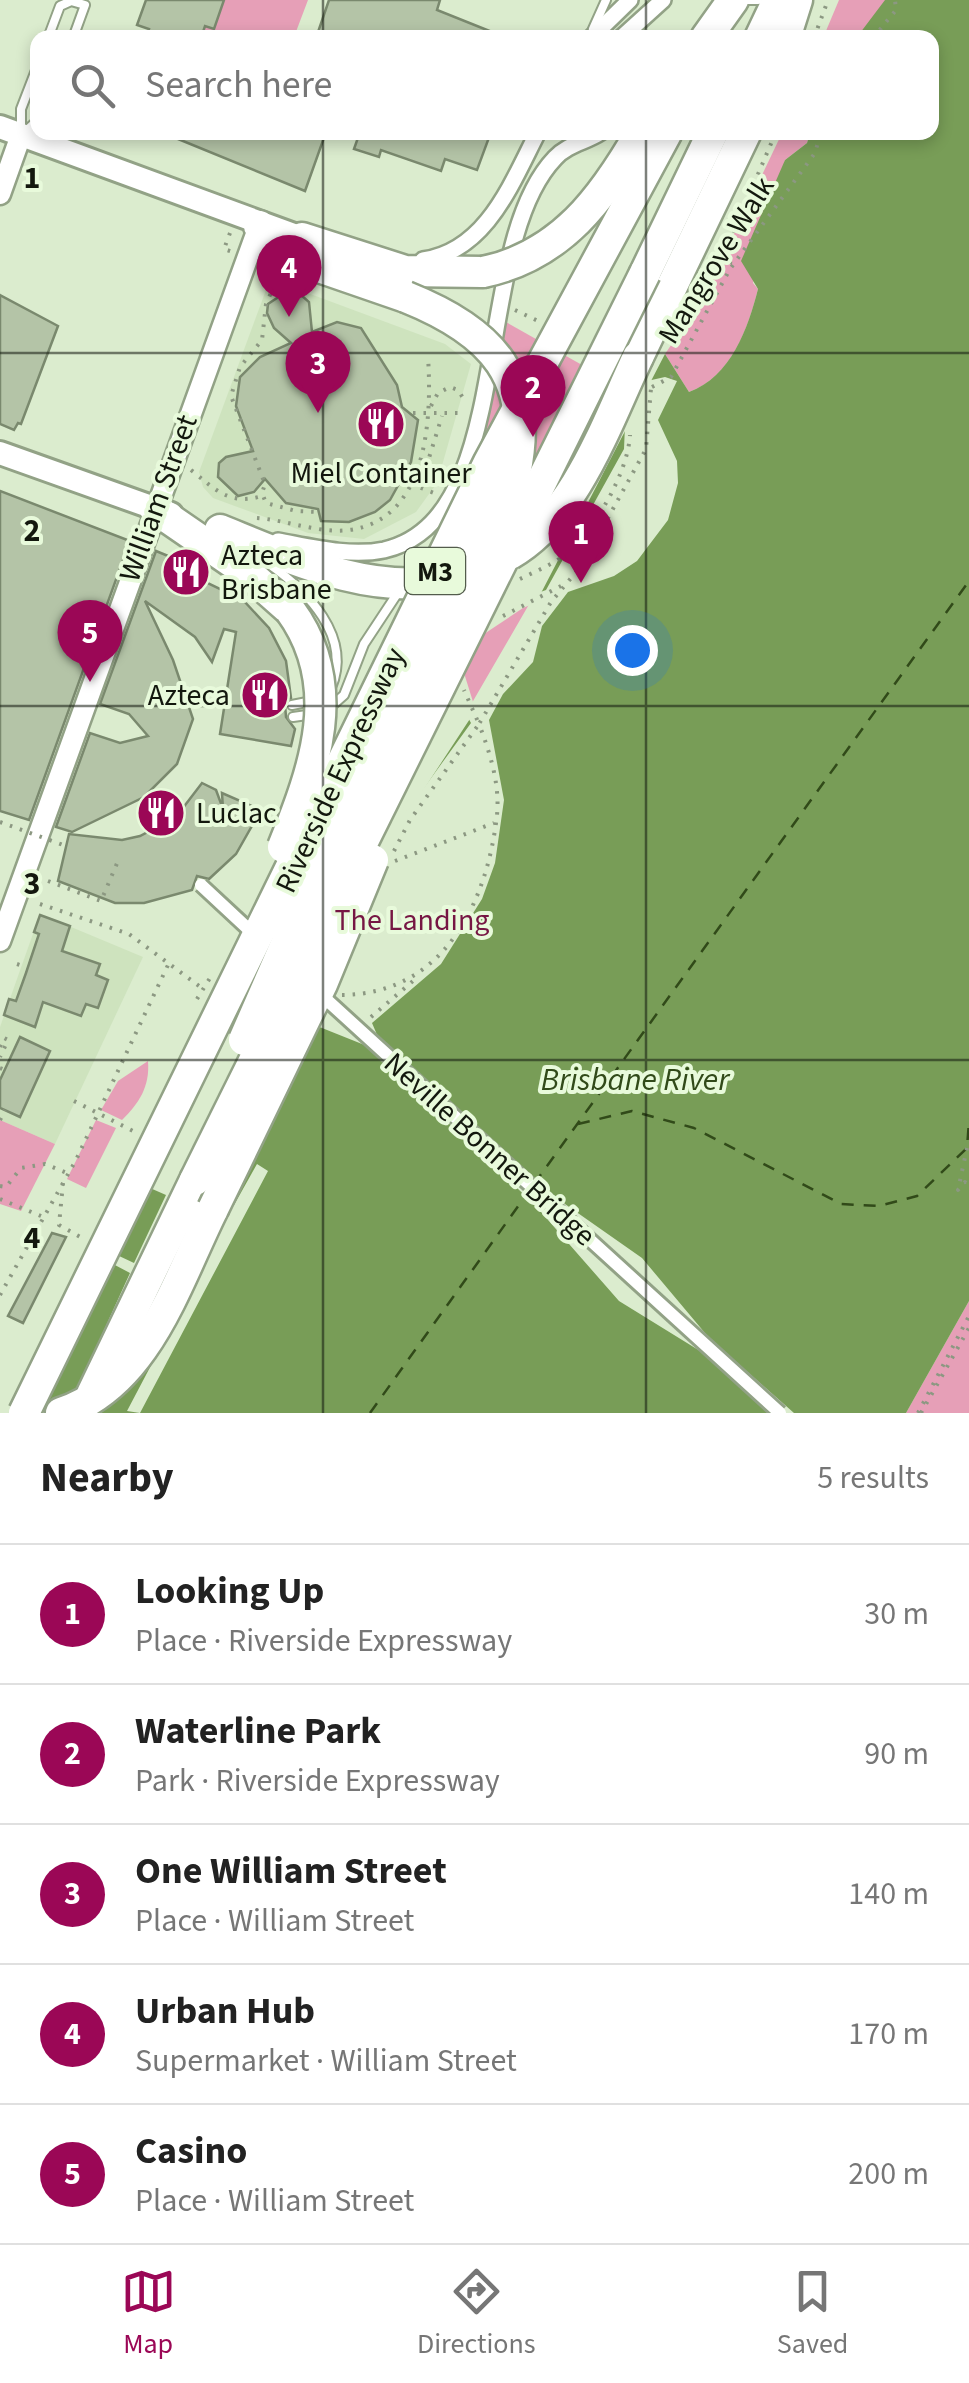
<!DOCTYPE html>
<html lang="en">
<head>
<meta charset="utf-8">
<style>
  :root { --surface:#fff; --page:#f2f2f2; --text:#222; --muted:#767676; --line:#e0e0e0; --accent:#9b0756 }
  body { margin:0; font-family:"Source Sans 3",sans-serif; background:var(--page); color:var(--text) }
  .you { position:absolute; left:632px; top:650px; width:35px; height:35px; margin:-25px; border:8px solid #fff; border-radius:50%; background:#1a73e8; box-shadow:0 0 0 15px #1a73e833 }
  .badge { display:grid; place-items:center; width:65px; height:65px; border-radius:50%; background:var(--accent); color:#fff; font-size:32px; font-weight:700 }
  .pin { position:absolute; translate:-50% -82px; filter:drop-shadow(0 2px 5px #0008) }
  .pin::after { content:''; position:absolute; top:52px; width:35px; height:30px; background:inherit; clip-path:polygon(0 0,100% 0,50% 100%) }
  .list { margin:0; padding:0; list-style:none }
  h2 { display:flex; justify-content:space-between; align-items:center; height:130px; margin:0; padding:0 40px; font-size:42px }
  h2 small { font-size:32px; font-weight:400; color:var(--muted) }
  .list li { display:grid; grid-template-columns:65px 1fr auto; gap:30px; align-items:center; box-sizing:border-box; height:140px; padding:0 40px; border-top:2px solid var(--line) }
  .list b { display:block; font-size:38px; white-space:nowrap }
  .list p { margin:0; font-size:32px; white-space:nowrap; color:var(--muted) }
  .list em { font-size:32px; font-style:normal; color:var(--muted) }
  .icon { flex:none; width:55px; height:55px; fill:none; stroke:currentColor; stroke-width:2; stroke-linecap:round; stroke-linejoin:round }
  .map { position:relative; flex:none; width:969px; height:1413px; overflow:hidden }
  .search { position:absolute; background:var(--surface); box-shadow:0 5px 15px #0003; left:30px; right:30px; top:30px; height:110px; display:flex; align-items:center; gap:25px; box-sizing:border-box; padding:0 35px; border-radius:20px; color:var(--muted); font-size:38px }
  .sheet { height:830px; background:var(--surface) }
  nav { display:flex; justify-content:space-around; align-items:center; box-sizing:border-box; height:140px; border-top:2px solid var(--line); background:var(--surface); font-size:28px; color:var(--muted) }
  nav a { display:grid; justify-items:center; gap:5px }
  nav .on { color:var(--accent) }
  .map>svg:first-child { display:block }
  .built { fill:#cee3be }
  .green { fill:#e69fb7 }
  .water { fill:#789d57 }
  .pier { fill:#dbecce; fill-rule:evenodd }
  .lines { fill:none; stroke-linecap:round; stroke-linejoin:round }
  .ferry { stroke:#314a19; stroke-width:2.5; stroke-dasharray:12 10; stroke-linecap:butt }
  .building { fill:#b4c4a7; stroke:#7a896e; stroke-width:2.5 }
  .service-casing { stroke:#92a286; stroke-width:12 }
  .minor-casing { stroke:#92a286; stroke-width:20 }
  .tertiary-casing { stroke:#92a286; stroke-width:25 }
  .secondary-casing { stroke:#92a286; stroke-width:28 }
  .motorway-casing { stroke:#92a286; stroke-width:35 }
  .path { stroke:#8c9882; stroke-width:4; stroke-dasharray:2.5 8; stroke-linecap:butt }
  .service { stroke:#fff; stroke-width:8 }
  .minor { stroke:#fff; stroke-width:15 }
  .tertiary { stroke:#fff; stroke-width:20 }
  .secondary { stroke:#fff; stroke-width:22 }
  .motorway { stroke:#fff; stroke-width:30 }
  .pedestrian-bridge-casing { stroke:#92a286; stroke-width:18; stroke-linecap:butt }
  .motorway-bridge-casing { stroke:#92a286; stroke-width:35; stroke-linecap:butt }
  .path-bridge { stroke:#8c9882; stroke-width:4; stroke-dasharray:2.5 8; stroke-linecap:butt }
  .pedestrian-bridge { stroke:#fff; stroke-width:12 }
  .motorway-bridge { stroke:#fff; stroke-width:30 }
  .grid { fill:none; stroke:#13180e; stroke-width:2.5; stroke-opacity:0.55 }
  .labels { text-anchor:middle; stroke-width:8; stroke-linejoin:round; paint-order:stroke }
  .shield { fill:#e8fadb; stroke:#535c4c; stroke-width:2.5 }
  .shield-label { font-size:28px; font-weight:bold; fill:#13180e }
  .street-label { font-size:30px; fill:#13180e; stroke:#e8fadb }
  .poi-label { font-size:30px; fill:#13180e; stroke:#e8fadb; text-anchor:start }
  .park-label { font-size:30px; fill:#761643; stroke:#e8fadb }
  .water-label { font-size:32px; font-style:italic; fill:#314a19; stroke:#e8fadb }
  .grid-label { font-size:32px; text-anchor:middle; font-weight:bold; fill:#13180e; stroke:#e8fadb; stroke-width:8; stroke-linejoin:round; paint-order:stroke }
</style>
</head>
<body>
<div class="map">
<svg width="969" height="1413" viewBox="0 0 969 1413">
  <rect width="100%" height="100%" fill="#dbecce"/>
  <g class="built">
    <polygon points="270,279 445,344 471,364 437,483 416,512 364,539 308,533 213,498 203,487 199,472"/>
    <polygon points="40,914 143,957 55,1144 0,1120 0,1027"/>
  </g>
  <g class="green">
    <polygon points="224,0 308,0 294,37 201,38 205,26 214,29"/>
    <polygon points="839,0 885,0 885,4 857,37 823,38"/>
    <path d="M782,133H810L807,143L785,160L753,283L758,289C748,329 731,377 689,392L665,354L705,295Z"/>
    <polygon points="506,322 598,374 608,401 551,498 471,473"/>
    <polygon points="547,598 474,705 464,673 472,642 523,608"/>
    <path d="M148,1061C150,1087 139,1103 122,1120L101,1110L118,1081Z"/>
    <polygon points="0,1120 55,1144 21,1211 0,1204"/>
    <polygon points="96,1120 116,1128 86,1188 67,1179"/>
    <polygon points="969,1301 969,1413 906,1413"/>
  </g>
  <path class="water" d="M885,0H969V1301L906,1413H30L203,1075L352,899L498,676L665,354L689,392C731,377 748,328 758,289L741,261L785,160L807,143L810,133L932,132V38L857,37Z"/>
  <path class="pier" d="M665,377L677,381L658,420L677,461L678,483L668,520L637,561L614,576L568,592L542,626L533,662L503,694L489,720L504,800L495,863L482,899L441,964L372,1023L378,1037L545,1190L642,1258L710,1339L794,1413H770L700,1351L619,1301L534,1204L367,1046L317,1026L229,1204L234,1205L257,1164L268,1171L140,1413L127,1411L186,1299L131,1383L101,1413H25L198,1073L285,964L348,896L411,795L405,814L471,723L466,714L469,708L535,594L546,590L624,449L625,425L647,381ZM150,1188L166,1195L134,1263L117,1255ZM113,1264L130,1273L74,1396L45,1406Z"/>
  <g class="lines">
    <g class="ferry">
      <polyline points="578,1124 632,1111 694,1128 841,1204 879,1206 917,1196 967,1148 969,1121"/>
      <polyline points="534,1184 969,581"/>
      <polyline points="370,1413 529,1191"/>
    </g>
  </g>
  <g class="building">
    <polygon points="146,0 224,0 214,29 205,26 201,38 146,38 149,29 137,25"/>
    <polygon points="329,0 440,0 437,10 507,38 316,38"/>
    <polygon points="161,132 326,132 305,191"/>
    <polygon points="360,132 491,132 477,170 445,159 441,171 381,150 379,157 354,149"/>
    <polygon points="283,294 301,295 309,302 312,332 337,322 361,328 397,385 402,407 418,420 411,462 390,500 375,512 349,522 321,521 318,509 286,503 265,479 254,492 238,496 218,477 219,463 226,457 253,451 236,406 240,377 260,357 291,343 274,328 267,313 268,304"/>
    <polygon points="0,295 58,326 21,424 18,423 14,430 0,424"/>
    <polygon points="0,491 130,541 29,820 0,811"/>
    <polygon points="156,551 173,558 170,565 243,600 269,628 286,661 291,698 285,704 286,717 295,729 291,746 220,734 236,632 224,629 212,662 195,637 145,601 173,660 193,719 177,764 144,797 72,832 56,827 90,733 120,743 148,736 129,714 100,704"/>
    <polygon points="202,783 216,790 223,809 222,793 261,810 236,854 209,879 197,876 192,890 144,903 115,903 58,881 69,834 122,840 140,836 176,817"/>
    <polygon points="40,915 70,926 62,951 100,964 96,975 108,980 98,1008 86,1004 81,1016 43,1002 35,1027 4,1015 9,999 16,1001 26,973 39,934 34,932"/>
    <polygon points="20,1037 50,1051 20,1117 0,1108 0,1080"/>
    <polygon points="52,1233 66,1237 23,1323 8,1316"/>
  </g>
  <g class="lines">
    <g class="service-casing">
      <g id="service">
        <polyline points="743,0 758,0"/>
        <polyline points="593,29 606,0"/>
        <polyline points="48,38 60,6 71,1 85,5 73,38"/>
        <polyline points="21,130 21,109 38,65"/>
        <polyline points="25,132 38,120"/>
        <path d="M269,564C307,591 353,636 331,688"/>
        <polyline points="292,705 312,701"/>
        <polyline points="327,710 344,695 364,644 399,591"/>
        <polyline points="293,717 314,714"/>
      </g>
    </g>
    <g class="minor-casing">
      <g id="minor">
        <polyline points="591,38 630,0"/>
        <polyline points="621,38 663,0"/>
        <path d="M423,260C487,251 512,182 538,132"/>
        <path d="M278,541C311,547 350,557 384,550C519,519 469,248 555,158C568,144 586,142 601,132"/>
      </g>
    </g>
    <g class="tertiary-casing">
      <g id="tertiary">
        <polyline points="0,194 21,135"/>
        <polyline points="0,941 259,226"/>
      </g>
    </g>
    <g class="secondary-casing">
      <g id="secondary">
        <polyline points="0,127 302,238"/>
        <polyline points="0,453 171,514"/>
      </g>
    </g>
    <g class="motorway-casing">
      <g id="motorway">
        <polyline points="706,38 733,0"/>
        <polyline points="760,38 778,0"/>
        <polyline points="785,38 797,0"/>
        <polyline points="259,226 276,248 293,258 406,297"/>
        <polyline points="302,238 405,271 483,272"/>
        <polyline points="645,273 713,132"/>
        <polyline points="638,357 746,132"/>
        <polyline points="155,509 248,573 290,610"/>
        <path d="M220,530C292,559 373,597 452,579"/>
        <polyline points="92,1394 195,1180"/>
        <path d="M61,1413C147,1385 176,1283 213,1209"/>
      </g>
    </g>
    <g class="path">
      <polyline points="814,38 828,0"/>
      <polyline points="873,38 896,10 895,0"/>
      <polyline points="230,233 224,249 233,252"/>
      <polyline points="730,264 735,228 776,132"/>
      <polyline points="279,275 266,304 262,340 240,367 231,396 265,484 262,493 266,503 296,511 320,512"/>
      <polyline points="515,310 538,321"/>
      <polyline points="652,387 671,377 730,269 815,153 821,132"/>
      <polyline points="431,406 438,393 450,387 458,390 465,401"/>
      <polyline points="413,413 461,413"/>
      <path d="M191,470C215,489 229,506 262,496"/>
      <polyline points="440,481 427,484 424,474 442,416"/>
      <polyline points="411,484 434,493"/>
      <path d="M257,518C287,520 320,534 349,530C428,520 432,418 428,357"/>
      <path d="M520,579C534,572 549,566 562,557C593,534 628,473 630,435"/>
      <polyline points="503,616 561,586"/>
      <polyline points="394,851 410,820 479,724 464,690"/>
      <polyline points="395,861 494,823"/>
      <polyline points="48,881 101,901 118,861"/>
      <polyline points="40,904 129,934 203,989"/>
      <polyline points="17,964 23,966"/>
      <path d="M342,995C443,994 487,904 497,815C500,784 490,753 479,724L551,602L582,565L646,449L651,388"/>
      <polyline points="197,999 210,978"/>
      <polyline points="371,1017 413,981"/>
      <polyline points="0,1047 4,1038 8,1040 0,1057"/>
      <polyline points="0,1068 5,1070"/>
      <polyline points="74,1101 137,1133"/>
      <polyline points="0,1120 5,1110"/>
      <polyline points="967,1148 958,1190 965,1182 969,1185"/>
      <polyline points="63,1183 59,1225 84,1239"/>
      <polyline points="0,1186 6,1187 21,1168 45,1164 67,1173"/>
      <polyline points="0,1199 41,1216"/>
      <polyline points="0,1295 76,1160 168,965"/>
      <polyline points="918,1413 969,1316"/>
      <polyline points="921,1413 969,1328"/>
    </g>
    <use href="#service" class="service"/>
    <use href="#minor" class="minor"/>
    <use href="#tertiary" class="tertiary"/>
    <use href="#secondary" class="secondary"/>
    <use href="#motorway" class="motorway"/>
    <g class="pedestrian-bridge-casing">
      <g id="pedestrian-bridge">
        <polyline points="201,885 258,938"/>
        <polyline points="317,991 780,1413"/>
      </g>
    </g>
    <g class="motorway-bridge-casing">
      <g id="motorway-bridge">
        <path d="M483,272C561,256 603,198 641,132"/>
        <path d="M510,554C576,516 607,422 638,357"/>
        <path d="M283,847C315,768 345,685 290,610"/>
        <path d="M244,1040L300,912L515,474C535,378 493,332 406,297"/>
        <polyline points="195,1180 645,273"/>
        <polyline points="213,1209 322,984 373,860"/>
        <polyline points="24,1413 489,462 667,132"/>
      </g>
    </g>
    <polyline class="path-bridge" points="0,822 66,846"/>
    <use href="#pedestrian-bridge" class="pedestrian-bridge"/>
    <use href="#motorway-bridge" class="motorway-bridge"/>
  </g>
  <path class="grid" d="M323,0V38M646,0V38M323,132V1413M646,132V1413M0,353H969M0,706H969M0,1060H969"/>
  <defs>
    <g id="restaurant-disc" transform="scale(2.5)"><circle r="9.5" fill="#9b0756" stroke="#e8fadb"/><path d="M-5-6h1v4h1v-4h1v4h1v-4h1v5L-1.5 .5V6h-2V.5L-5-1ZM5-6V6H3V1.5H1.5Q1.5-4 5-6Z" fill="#fff"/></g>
  </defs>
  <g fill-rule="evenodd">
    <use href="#restaurant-disc" x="381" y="424"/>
    <use href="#restaurant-disc" x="186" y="572"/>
    <use href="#restaurant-disc" x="265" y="695"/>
    <use href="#restaurant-disc" x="161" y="813"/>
  </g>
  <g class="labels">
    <rect class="shield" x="405" y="548" width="60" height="46" rx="8"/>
    <g class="shield-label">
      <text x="435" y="581">M3</text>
    </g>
    <g class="street-label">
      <text transform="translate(716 260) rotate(-58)" y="10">Mangrove Walk</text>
      <text transform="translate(158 498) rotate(-70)" y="10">William Street</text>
      <text transform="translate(340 770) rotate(-65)" y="10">Riverside Expressway</text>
      <text transform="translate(490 1149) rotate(42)" y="10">Neville Bonner Bridge</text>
    </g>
    <g class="poi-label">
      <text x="381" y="483" text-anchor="middle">Miel Container</text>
      <text x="221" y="565">Azteca<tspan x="221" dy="34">Brisbane</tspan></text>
      <text x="230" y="705" text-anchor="end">Azteca</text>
      <text x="196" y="823">Luclac</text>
    </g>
    <g class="park-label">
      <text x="412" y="930">The Landing</text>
    </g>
    <g class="water-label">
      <text x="635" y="1090">Brisbane River</text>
    </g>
  </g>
  <g class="grid-label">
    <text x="32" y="188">1</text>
    <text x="32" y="541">2</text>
    <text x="32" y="894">3</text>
    <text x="32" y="1248">4</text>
  </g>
</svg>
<div class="you"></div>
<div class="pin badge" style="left:581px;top:583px">1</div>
<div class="pin badge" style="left:533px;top:437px">2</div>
<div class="pin badge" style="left:318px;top:413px">3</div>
<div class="pin badge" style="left:289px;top:317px">4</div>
<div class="pin badge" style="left:90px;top:682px">5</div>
<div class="search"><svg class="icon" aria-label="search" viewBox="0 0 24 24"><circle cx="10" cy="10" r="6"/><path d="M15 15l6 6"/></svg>Search here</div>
</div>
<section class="sheet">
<h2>Nearby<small>5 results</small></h2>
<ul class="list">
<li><span class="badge">1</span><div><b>Looking Up</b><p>Place · Riverside Expressway</p></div><em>30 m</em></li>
<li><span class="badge">2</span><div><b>Waterline Park</b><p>Park · Riverside Expressway</p></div><em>90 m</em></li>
<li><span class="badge">3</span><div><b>One William Street</b><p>Place · William Street</p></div><em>140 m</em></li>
<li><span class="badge">4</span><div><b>Urban Hub</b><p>Supermarket · William Street</p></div><em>170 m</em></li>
<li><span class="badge">5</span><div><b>Casino</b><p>Place · William Street</p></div><em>200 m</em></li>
</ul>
</section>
<nav>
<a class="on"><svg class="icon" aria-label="map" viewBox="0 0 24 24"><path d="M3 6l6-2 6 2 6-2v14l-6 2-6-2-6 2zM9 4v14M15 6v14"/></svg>Map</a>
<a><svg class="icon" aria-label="directions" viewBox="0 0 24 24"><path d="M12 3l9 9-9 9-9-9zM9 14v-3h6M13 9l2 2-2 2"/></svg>Directions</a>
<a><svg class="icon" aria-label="saved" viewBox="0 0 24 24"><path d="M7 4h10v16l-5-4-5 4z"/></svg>Saved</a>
</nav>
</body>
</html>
